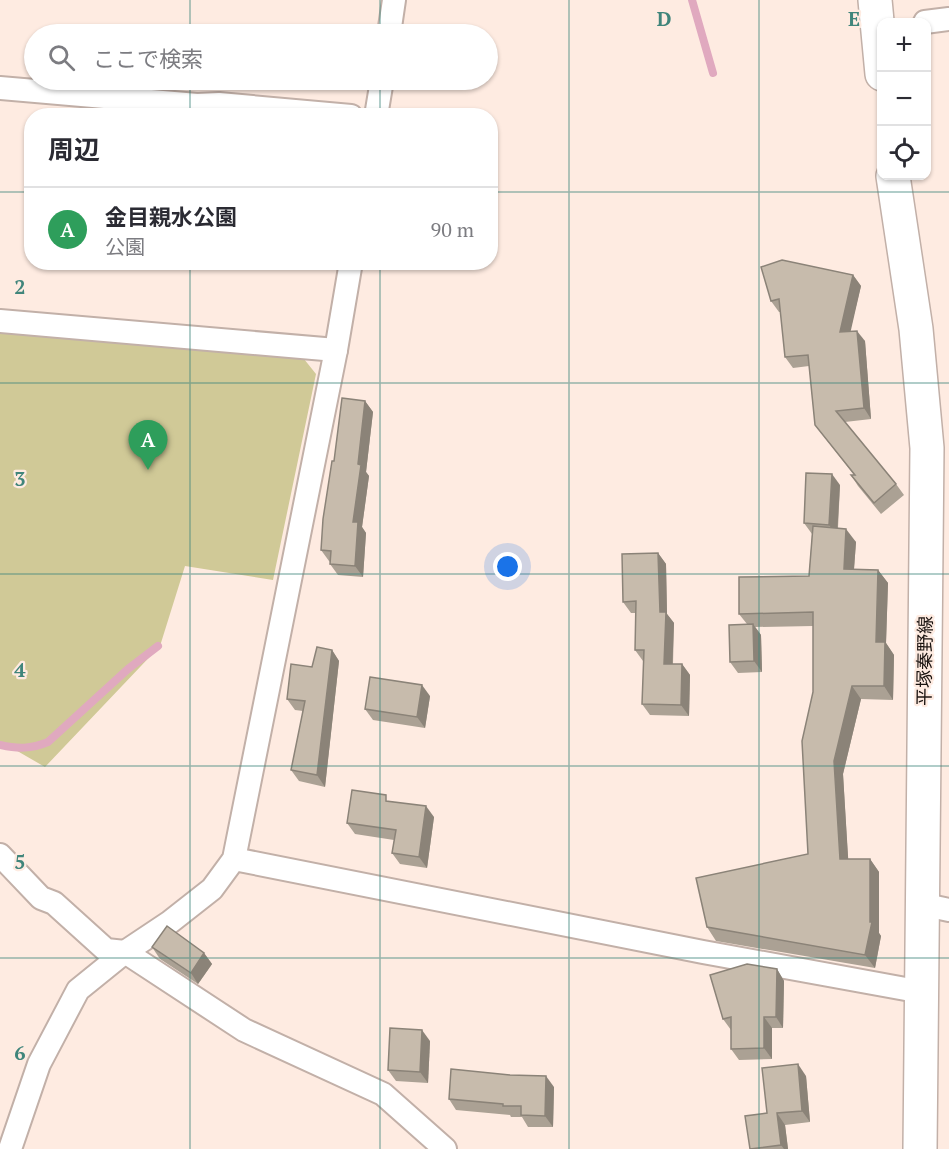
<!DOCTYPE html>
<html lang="ja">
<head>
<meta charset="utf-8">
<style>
  :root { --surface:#fff; --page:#f2f2f3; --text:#2b2b33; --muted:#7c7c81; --line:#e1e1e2; --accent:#d93025 }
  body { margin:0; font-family:"PT Serif","Noto Sans JP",serif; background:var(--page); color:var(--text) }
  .controls { position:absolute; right:18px; top:18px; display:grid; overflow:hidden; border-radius:12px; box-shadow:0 2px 4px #0004 }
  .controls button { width:54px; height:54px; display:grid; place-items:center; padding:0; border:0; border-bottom:2px solid var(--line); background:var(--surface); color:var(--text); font:30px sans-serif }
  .you { position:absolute; left:508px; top:567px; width:21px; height:21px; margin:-15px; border:4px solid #fff; border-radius:50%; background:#1a73e8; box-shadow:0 0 0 9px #1a73e833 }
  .badge { display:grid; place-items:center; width:39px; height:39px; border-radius:50%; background:var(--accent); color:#fff; font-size:20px; font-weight:700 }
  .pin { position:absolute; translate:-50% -50px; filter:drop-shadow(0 2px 3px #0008) }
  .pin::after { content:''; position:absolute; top:32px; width:21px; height:18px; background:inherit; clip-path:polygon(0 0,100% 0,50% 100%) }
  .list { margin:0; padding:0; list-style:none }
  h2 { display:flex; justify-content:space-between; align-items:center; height:78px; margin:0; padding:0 24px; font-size:26px }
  h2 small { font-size:20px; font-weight:400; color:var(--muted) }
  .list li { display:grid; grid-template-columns:39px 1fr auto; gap:18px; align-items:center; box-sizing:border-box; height:84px; padding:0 24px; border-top:2px solid var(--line) }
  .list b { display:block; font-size:22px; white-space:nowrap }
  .list p { margin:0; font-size:20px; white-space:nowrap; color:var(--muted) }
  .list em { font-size:20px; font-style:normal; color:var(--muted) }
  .icon { flex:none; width:33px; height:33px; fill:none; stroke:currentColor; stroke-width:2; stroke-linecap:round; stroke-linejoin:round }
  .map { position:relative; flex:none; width:949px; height:1149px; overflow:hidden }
  .search { position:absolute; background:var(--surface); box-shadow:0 2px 4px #0004; left:24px; top:24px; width:474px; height:66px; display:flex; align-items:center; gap:15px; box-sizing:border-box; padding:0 21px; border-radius:33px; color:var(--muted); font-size:22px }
  .panel { position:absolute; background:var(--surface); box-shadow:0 2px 4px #0004; left:24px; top:108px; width:474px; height:162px; border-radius:24px }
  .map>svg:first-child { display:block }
  .green { fill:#d0c997 }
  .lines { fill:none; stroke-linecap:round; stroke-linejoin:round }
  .stream { stroke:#e0a9bf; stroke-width:8 }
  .minor-casing { stroke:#c2b0a8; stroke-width:26 }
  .primary-casing { stroke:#c2b0a8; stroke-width:36 }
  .minor { stroke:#fff; stroke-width:22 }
  .primary { stroke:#fff; stroke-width:33 }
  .wall { fill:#aba194 }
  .shaded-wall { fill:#8b8378 }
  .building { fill:#c7bbac; stroke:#8b8378; stroke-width:1.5 }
  .grid { fill:none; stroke:#40857b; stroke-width:1.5; stroke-opacity:0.55 }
  .labels { text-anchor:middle; stroke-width:4.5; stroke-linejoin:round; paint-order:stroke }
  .street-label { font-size:18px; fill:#1a1310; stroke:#feebe1 }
  .grid-label { font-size:20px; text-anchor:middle; font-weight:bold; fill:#40857b; stroke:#feebe1; stroke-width:4.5; stroke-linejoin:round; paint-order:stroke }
</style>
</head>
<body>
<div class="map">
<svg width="949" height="1149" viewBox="0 0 949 1149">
  <rect width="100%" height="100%" fill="#feebe1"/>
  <polygon class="green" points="0,333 300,354 316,374 273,580 185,566 160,646 45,767 0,741"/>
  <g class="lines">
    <g class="stream">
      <polyline points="692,0 713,73"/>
      <path d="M0,745C18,749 31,749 48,742L128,669L158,646"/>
    </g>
    <g class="minor-casing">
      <g id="minor">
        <polyline points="925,22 949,19"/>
        <polyline points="389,34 394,0"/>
        <polyline points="0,88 197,105 219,104 351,116"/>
        <polyline points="376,116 382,80"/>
        <polyline points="0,321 336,350"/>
        <polyline points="0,855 41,898 54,903 106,950 125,952 244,1030 383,1094 445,1149"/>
        <polyline points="234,859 703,952 922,992"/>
        <polyline points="921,904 949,910"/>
        <polyline points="10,1149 39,1064 78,990 125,952 170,922 212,889 234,859 336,350 351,262"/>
      </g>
    </g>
    <g class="primary-casing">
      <g id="primary">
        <polyline points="875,0 882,74"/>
        <polyline points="893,176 916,329 927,448 920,1149"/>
      </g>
    </g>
    <use href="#minor" class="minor"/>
    <use href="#primary" class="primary"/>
  </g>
  <g class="wall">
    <polygon points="853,275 861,286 850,331 865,341 871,419 845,422 896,484 904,495 881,514 858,486 851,475 854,475 815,425 809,366 793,368 785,357 781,312 779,312 771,301"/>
    <polygon points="365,401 373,412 366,472 369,476 362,527 366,533 363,577 338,575 330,564 330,562 329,561 321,550 334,461"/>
    <polygon points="840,485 838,528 856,542 854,569 878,570 888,583 886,643 894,655 893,700 861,699 843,774 848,859 870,859 879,872 879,933 881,936 875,968 716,941 707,927 808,854 813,692 813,626 755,627 761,635 762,672 738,673 730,662 747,624 739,614 809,576 812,534 804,523"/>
    <polygon points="658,553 666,564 667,614 674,623 673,664 682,664 690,675 689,716 650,715 642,704 644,661 643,661 635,650 636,613 631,613 623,602"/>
    <polygon points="332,650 339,661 325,787 299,781 291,770 303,711 295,710 287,699 312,667"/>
    <polygon points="430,696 425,728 373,720 365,709"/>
    <polygon points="391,801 434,817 427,868 400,864 392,853 394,840 355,834 347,823"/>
    <polygon points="152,947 204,953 212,964 198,984 160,959"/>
    <polygon points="777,969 784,981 783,1028 772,1028 772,1059 739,1060 731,1049 731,1030 723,1019"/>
    <polygon points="430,1041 428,1083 396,1081 388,1070"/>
    <polygon points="806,1076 810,1122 785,1125 788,1149 750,1149 767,1113"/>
    <polygon points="554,1087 553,1127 528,1127 522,1117 511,1117 510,1115 456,1110 449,1099"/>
  </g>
  <g class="shaded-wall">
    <polygon points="853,275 861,286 848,343 840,332"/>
    <polygon points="857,331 865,341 871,419 864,408"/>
    <polygon points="365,401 373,412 366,472 369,476 362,527 366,533 363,577 355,566 353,522 358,464"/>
    <polygon points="832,474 840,485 837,536 829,525"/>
    <polygon points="846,529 856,542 853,582 844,569"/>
    <polygon points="658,553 666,564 667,614 674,623 672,675 664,664 660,612"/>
    <polygon points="878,570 888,583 886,643 894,655 893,700 884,686 876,642"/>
    <polygon points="753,624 761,635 762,672 754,661"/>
    <polygon points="332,650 339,661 325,787 317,775"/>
    <polygon points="682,664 690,675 689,716 681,705"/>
    <polygon points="422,685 430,696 425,728 417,717"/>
    <polygon points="852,686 861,699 843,774 849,872 840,859 834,761"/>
    <polygon points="426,806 434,817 427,868 419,857"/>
    <polygon points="870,859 879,872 879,933 881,936 875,968 865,955 870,922"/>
    <polygon points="204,953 212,964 198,984 191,973"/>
    <polygon points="777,969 784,981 783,1028 776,1017"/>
    <polygon points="764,1017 772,1028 772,1059 764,1048"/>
    <polygon points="422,1030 430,1041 428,1083 420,1072"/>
    <polygon points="798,1064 806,1076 810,1122 802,1111"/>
    <polygon points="546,1076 554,1087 553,1127 545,1116"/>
    <polygon points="777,1113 785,1125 788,1149 784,1149 781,1145"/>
  </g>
  <g class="building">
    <polygon points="782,260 853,275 840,332 857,331 864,408 836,411 896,484 874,503 851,475 855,475 815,425 808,355 785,357 779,299 771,301 761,267"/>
    <polygon points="342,398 365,401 358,464 361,465 353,522 358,522 355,566 330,564 331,551 321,550 323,519 332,461 334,461"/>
    <polygon points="806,473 832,474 829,525 804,523"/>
    <polygon points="813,526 846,529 844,569 878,570 876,642 885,642 884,686 852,686 834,761 840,859 870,859 870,922 872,922 865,955 707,927 696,878 808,854 802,741 813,692 813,612 739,614 739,577 809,576"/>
    <polygon points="658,553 660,612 666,612 664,664 682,664 681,705 642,704 644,650 635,650 636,601 623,602 622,554"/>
    <polygon points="753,624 754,661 730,662 729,625"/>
    <polygon points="317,647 332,650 317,775 291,770 305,701 287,699 291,664 312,667"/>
    <polygon points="370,677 422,685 417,717 365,709"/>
    <polygon points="352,790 386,795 386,801 426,806 419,857 392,853 396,830 347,823"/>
    <polygon points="167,926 204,953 191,973 152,947"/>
    <polygon points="747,964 777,969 776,1017 764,1017 764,1048 731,1049 731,1017 723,1019 710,975"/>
    <polygon points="390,1028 422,1030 420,1072 388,1070"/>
    <polygon points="798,1064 802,1111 777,1113 781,1145 750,1149 745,1116 767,1113 762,1068"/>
    <polygon points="451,1069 510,1075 546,1076 545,1116 521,1115 521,1106 503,1106 503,1104 449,1099"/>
  </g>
  <path class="grid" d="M190,0V34M380,0V34M569,0V1149M759,0V1149M190,80V116M380,80V116M0,192H32M490,192H949M190,262V1149M380,262V1149M0,383H949M0,574H949M0,766H949M0,958H949"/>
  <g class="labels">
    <g class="street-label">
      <text transform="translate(925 661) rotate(-89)" y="6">平塚秦野線</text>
    </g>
  </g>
  <g class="grid-label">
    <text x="664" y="26">D</text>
    <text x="854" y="26">E</text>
    <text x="20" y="294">2</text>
    <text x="20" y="486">3</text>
    <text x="20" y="677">4</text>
    <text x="20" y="869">5</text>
    <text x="20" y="1060">6</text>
  </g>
</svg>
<div class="controls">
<button>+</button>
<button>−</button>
<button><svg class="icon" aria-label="locate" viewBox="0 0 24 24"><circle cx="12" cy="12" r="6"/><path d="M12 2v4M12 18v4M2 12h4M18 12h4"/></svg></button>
</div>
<div class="you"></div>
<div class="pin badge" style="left:148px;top:470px;background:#2e9e5b">A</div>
<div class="search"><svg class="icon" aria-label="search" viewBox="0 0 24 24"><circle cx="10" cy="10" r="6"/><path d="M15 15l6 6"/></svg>ここで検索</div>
<section class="panel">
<h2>周辺<small></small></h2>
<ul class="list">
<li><span class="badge" style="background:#2e9e5b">A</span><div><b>金目親水公園</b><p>公園</p></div><em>90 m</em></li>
</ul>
</section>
</div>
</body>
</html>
